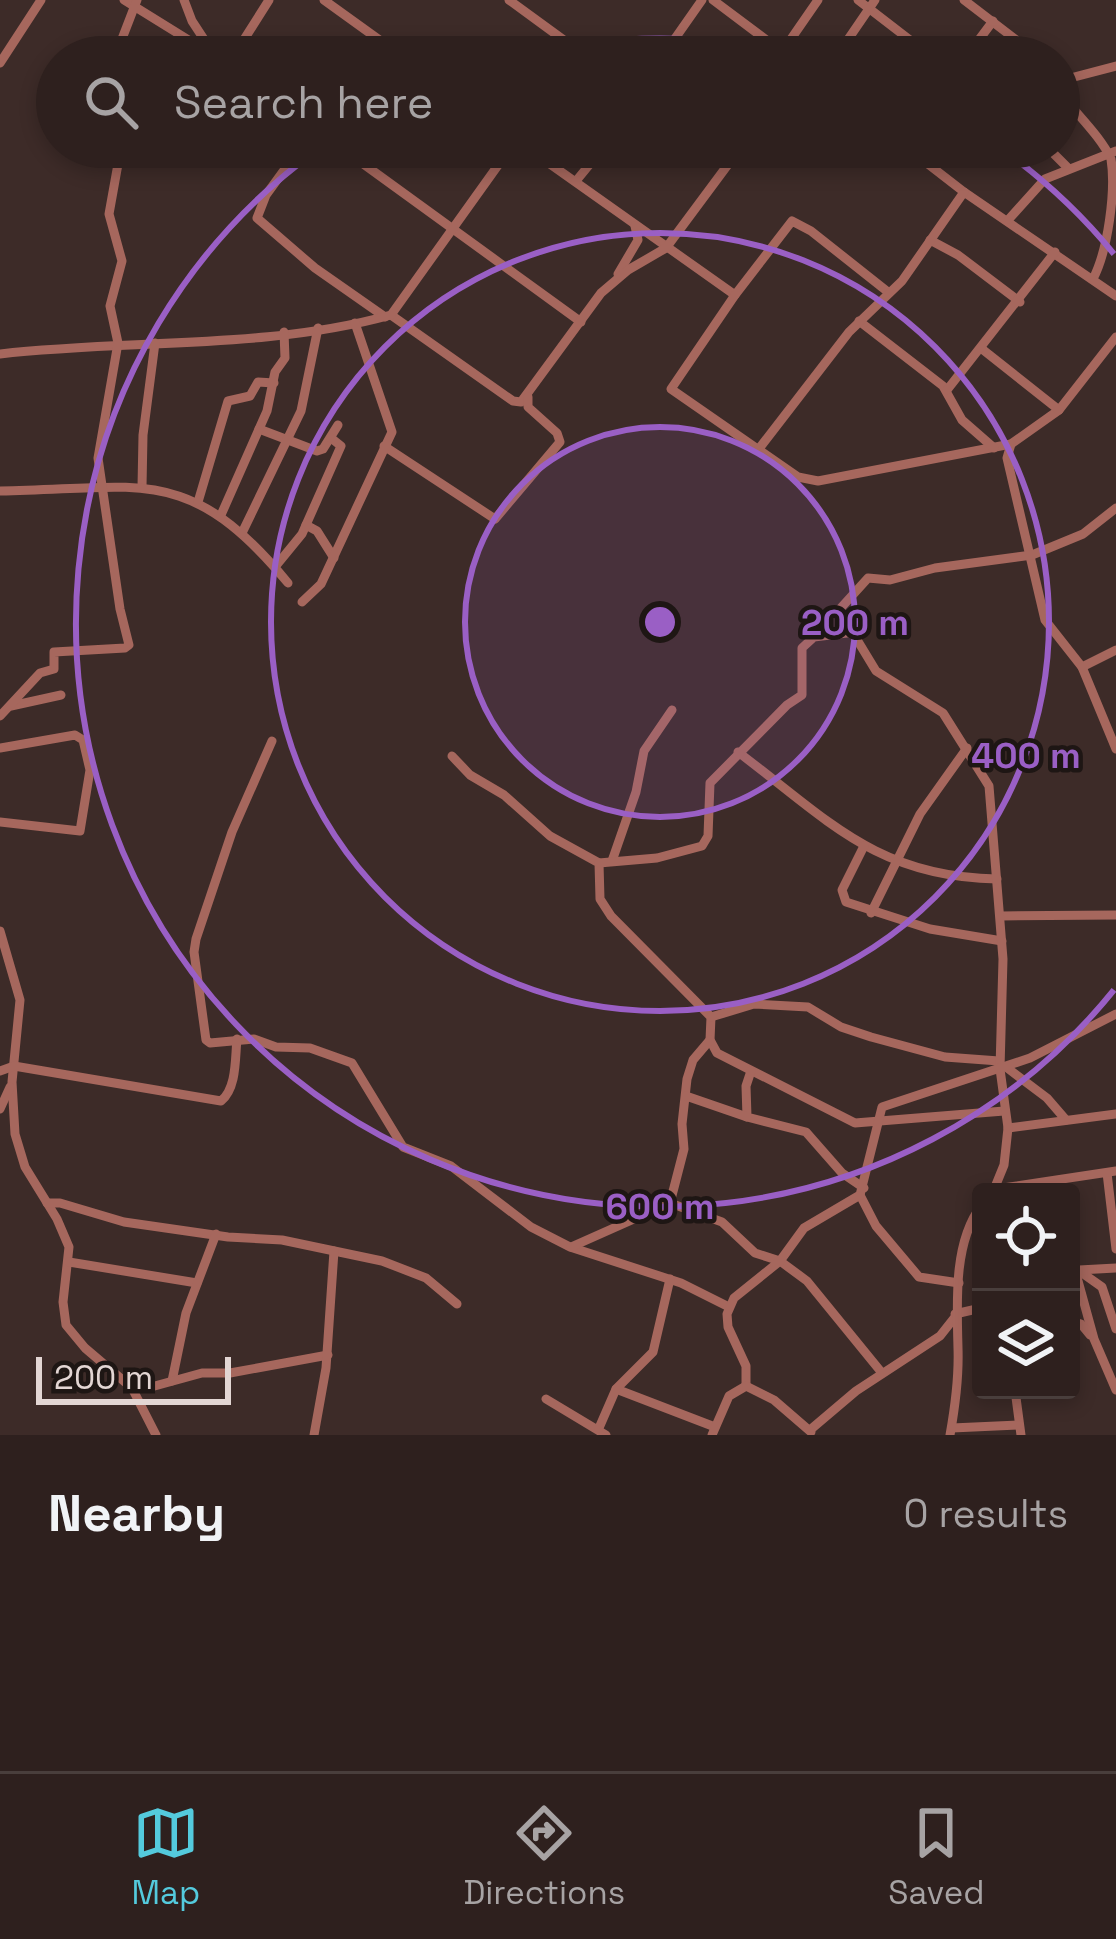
<!DOCTYPE html>
<html lang="en">
<head>
<meta charset="utf-8">
<style>
  :root { --surface:#2e201e; --page:#362827; --text:#f1f3f6; --muted:#a7a3a4; --line:#493e3c; --accent:#54cadd }
  body { margin:0; font-family:"Space Grotesk",sans-serif; background:var(--page); color:var(--text) }
  .controls { position:absolute; right:36px; bottom:36px; display:grid; overflow:hidden; border-radius:12px; box-shadow:0 6px 18px #0003 }
  .controls button { width:108px; height:108px; display:grid; place-items:center; padding:0; border:0; border-bottom:3px solid var(--line); background:var(--surface); color:var(--text); font:60px sans-serif }
  .scale { position:absolute; left:36px; bottom:30px; width:195px; box-sizing:border-box; padding-left:12px; border:6px solid #e3d6d4; border-top:0; font-size:33px; line-height:42px; white-space:nowrap; color:#e3d6d4; -webkit-text-stroke:9px #1e1614; paint-order:stroke }
  .list { margin:0; padding:0; list-style:none }
  h2 { display:flex; justify-content:space-between; align-items:center; height:156px; margin:0; padding:0 48px; font-size:51px }
  h2 small { font-size:39px; font-weight:400; color:var(--muted) }
  .icon { flex:none; width:66px; height:66px; fill:none; stroke:currentColor; stroke-width:2; stroke-linecap:round; stroke-linejoin:round }
  .map { position:relative; flex:none; width:1116px; height:1435px; overflow:hidden }
  .search { position:absolute; background:var(--surface); box-shadow:0 6px 18px #0003; left:36px; right:36px; top:36px; height:132px; display:flex; align-items:center; gap:30px; box-sizing:border-box; padding:0 42px; border-radius:66px; color:var(--muted); font-size:45px }
  .sheet { height:336px; background:var(--surface) }
  nav { display:flex; justify-content:space-around; align-items:center; box-sizing:border-box; height:168px; border-top:3px solid var(--line); background:var(--surface); font-size:33px; color:var(--muted) }
  nav a { display:grid; justify-items:center; gap:6px }
  nav .on { color:var(--accent) }
  .map>svg:first-child { display:block }
  .lines { fill:none; stroke-linecap:round; stroke-linejoin:round }
  .minor { stroke:#a6675d; stroke-width:9 }
  .ring { fill:none; stroke:#9a5fc5; stroke-width:6 }
  .centre { fill:#9a5fc5; stroke:#1e1614; stroke-width:6 }
  .ring-label { font-size:36px; text-anchor:middle; font-weight:bold; fill:#9a5fc5; stroke:#1e1614; stroke-width:9; stroke-linejoin:round; paint-order:stroke }
</style>
</head>
<body>
<div class="map">
<svg width="1116" height="1435" viewBox="0 0 1116 1435">
  <rect width="100%" height="100%" fill="#3d2b28"/>
  <g class="lines">
    <g class="minor">
      <polyline points="124,0 216,57"/>
      <polyline points="184,0 192,21 213,53"/>
      <polyline points="324,0 403,57"/>
      <polyline points="509,0 587,57"/>
      <polyline points="713,0 789,57"/>
      <polyline points="858,0 932,57"/>
      <polyline points="964,0 1015,39 1030,57"/>
      <polyline points="782,52 818,0"/>
      <polyline points="115,57 137,0"/>
      <polyline points="224,57 238,49 269,0"/>
      <polyline points="370,57 382,41"/>
      <polyline points="662,57 702,0"/>
      <polyline points="836,57 875,0"/>
      <polyline points="966,57 993,21"/>
      <polyline points="0,63 41,0"/>
      <polyline points="1059,81 1116,66"/>
      <path d="M1059,91C1075,113 1100,135 1111,159C1116,191 1108,250 1093,279"/>
      <polyline points="301,147 266,195 257,218 315,268 385,317"/>
      <polyline points="340,147 581,322"/>
      <polyline points="526,147 735,295"/>
      <polyline points="906,147 964,192 1116,296"/>
      <polyline points="1047,147 1068,168"/>
      <polyline points="576,181 604,147"/>
      <polyline points="1009,219 1045,179 1116,151"/>
      <polyline points="930,240 958,255 1020,302"/>
      <polyline points="618,274 638,240 635,226"/>
      <polyline points="888,292 811,231 792,221 735,295 671,389 798,477 818,481 1011,444 1059,410 1116,337"/>
      <polyline points="391,315 513,401 521,402 601,293 628,270 666,248 741,147"/>
      <polyline points="859,321 943,386 962,420 994,448"/>
      <polyline points="982,349 1059,410"/>
      <path d="M0,354C129,339 265,350 391,315L511,147"/>
      <polyline points="947,390 1055,252"/>
      <polyline points="259,429 317,451 323,449 338,425"/>
      <polyline points="1011,444 1007,458 1045,620 1082,667 1116,749"/>
      <polyline points="384,446 495,519 560,442 557,433 528,407 528,397"/>
      <polyline points="758,450 849,332 902,281 964,192"/>
      <polyline points="142,487 143,435 155,343"/>
      <path d="M0,491C140,489 188,462 288,583"/>
      <polyline points="198,502 228,401 250,396 258,382 274,383"/>
      <polyline points="221,515 267,411 275,372 285,358 284,332"/>
      <polyline points="306,525 317,531 334,558"/>
      <polyline points="242,533 301,411 318,328"/>
      <polyline points="275,567 302,534 341,446 331,438"/>
      <polyline points="302,602 321,584 392,432 355,323"/>
      <polyline points="1082,667 1116,650"/>
      <polyline points="11,706 61,695"/>
      <polyline points="0,716 40,673 54,669 54,652 125,648 129,645 120,609 98,458 118,343 110,306 122,261 109,214 118,164 116,147"/>
      <polyline points="272,741 232,832 196,939 194,952 206,1040 210,1043 254,1039 276,1047 310,1048 352,1063 403,1147 451,1166 531,1227 570,1247 681,1283 729,1307"/>
      <polyline points="0,748 75,735 83,740 90,770 80,831 0,822"/>
      <path d="M738,752C828,820 877,877 997,879"/>
      <polyline points="452,756 470,775 504,795 550,836 599,863 600,899 611,916 711,1017 710,1040 717,1053 855,1123 1004,1111"/>
      <polyline points="864,846 842,890 846,902 930,929 1002,941"/>
      <polyline points="612,861 636,792 644,751 672,710"/>
      <polyline points="599,863 657,858 702,846 708,836 710,783 787,705 802,695 802,648 814,637 855,632"/>
      <polyline points="871,913 920,814 967,748"/>
      <polyline points="1001,916 1116,915"/>
      <polyline points="0,931 20,1000 12,1082 15,1134 25,1167 57,1219 69,1247 63,1302 66,1325 85,1348 132,1388 156,1435"/>
      <polyline points="711,1017 754,1004 808,1007 841,1027 871,1037 945,1057 999,1061"/>
      <polyline points="710,1040 693,1060 687,1079 682,1124 684,1149 670,1203 722,1222 755,1253 780,1261 807,1281 882,1373"/>
      <polyline points="1006,1067 1047,1098 1066,1120"/>
      <path d="M0,1071L14,1066L221,1101C237,1088 235,1058 237,1039"/>
      <polyline points="751,1071 746,1086 747,1117 806,1132 842,1173 864,1188"/>
      <polyline points="686,1096 747,1117"/>
      <polyline points="0,1109 10,1087"/>
      <polyline points="1008,1128 1116,1114"/>
      <polyline points="1107,1173 1116,1249"/>
      <polyline points="996,1189 1116,1171"/>
      <polyline points="993,1192 1004,1165 1008,1128 1000,1069 1003,959 989,786 943,713 876,671 839,610 868,578 890,580 935,568 1032,555 1083,534 1116,508"/>
      <polyline points="860,1195 876,1226 919,1277 959,1283"/>
      <polyline points="47,1203 60,1203 124,1222 228,1237 282,1240 382,1261 426,1278 457,1304"/>
      <polyline points="571,1247 670,1203"/>
      <polyline points="69,1262 197,1283"/>
      <polyline points="1075,1270 1094,1339 1116,1390"/>
      <polyline points="1078,1270 1102,1287 1116,1329"/>
      <polyline points="1079,1270 1116,1268"/>
      <polyline points="955,1314 981,1308"/>
      <polyline points="1071,1321 1081,1324 1090,1335"/>
      <polyline points="172,1381 186,1313 216,1234"/>
      <polyline points="746,1386 746,1366 728,1327 727,1314 734,1298 780,1261 804,1228 860,1195 882,1107 1030,1058 1116,1014"/>
      <polyline points="133,1388 151,1387 202,1373 230,1373 328,1355"/>
      <polyline points="616,1389 715,1427"/>
      <polyline points="1015,1390 1021,1435"/>
      <polyline points="546,1399 606,1435"/>
      <polyline points="599,1428 616,1389 653,1352 670,1279"/>
      <polyline points="952,1428 1019,1425"/>
      <polyline points="810,1430 856,1391 940,1336 955,1317"/>
      <polyline points="314,1435 326,1368 334,1251"/>
      <polyline points="712,1435 729,1396 746,1386 774,1400 811,1432"/>
      <path d="M950,1435C955,1407 959,1376 958,1348C957,1304 953,1243 981,1206"/>
    </g>
  </g>
  <circle cx="660" cy="622" r="195" fill="#9a5fc5" fill-opacity=".12"/>
  <g class="ring">
    <circle cx="660" cy="622" r="195"/>
    <circle cx="660" cy="622" r="389"/>
    <path d="M1114 990A584 584 0 1 1 317 150M514 57A584 584 0 0 1 806 57M1003 150A584 584 0 0 1 1114 254"/>
  </g>
  <circle cx="660" cy="622" r="18" class="centre"/>
  <g class="ring-label">
    <text x="855" y="635">200 m</text>
    <text x="1026" y="768">400 m</text>
    <text x="660" y="1219">600 m</text>
  </g>
</svg>
<div class="controls">
<button><svg class="icon" aria-label="locate" viewBox="0 0 24 24"><circle cx="12" cy="12" r="6"/><path d="M12 2v4M12 18v4M2 12h4M18 12h4"/></svg></button>
<button><svg class="icon" aria-label="layers" viewBox="0 0 24 24"><path d="M12 4l9 5-9 5-9-5zM3 14l9 5 9-5"/></svg></button>
</div>
<div class="scale">200 m</div>
<div class="search"><svg class="icon" aria-label="search" viewBox="0 0 24 24"><circle cx="10" cy="10" r="6"/><path d="M15 15l6 6"/></svg>Search here</div>
</div>
<section class="sheet">
<h2>Nearby<small>0 results</small></h2>
<ul class="list">
</ul>
</section>
<nav>
<a class="on"><svg class="icon" aria-label="map" viewBox="0 0 24 24"><path d="M3 6l6-2 6 2 6-2v14l-6 2-6-2-6 2zM9 4v14M15 6v14"/></svg>Map</a>
<a><svg class="icon" aria-label="directions" viewBox="0 0 24 24"><path d="M12 3l9 9-9 9-9-9zM9 14v-3h6M13 9l2 2-2 2"/></svg>Directions</a>
<a><svg class="icon" aria-label="saved" viewBox="0 0 24 24"><path d="M7 4h10v16l-5-4-5 4z"/></svg>Saved</a>
</nav>
</body>
</html>
